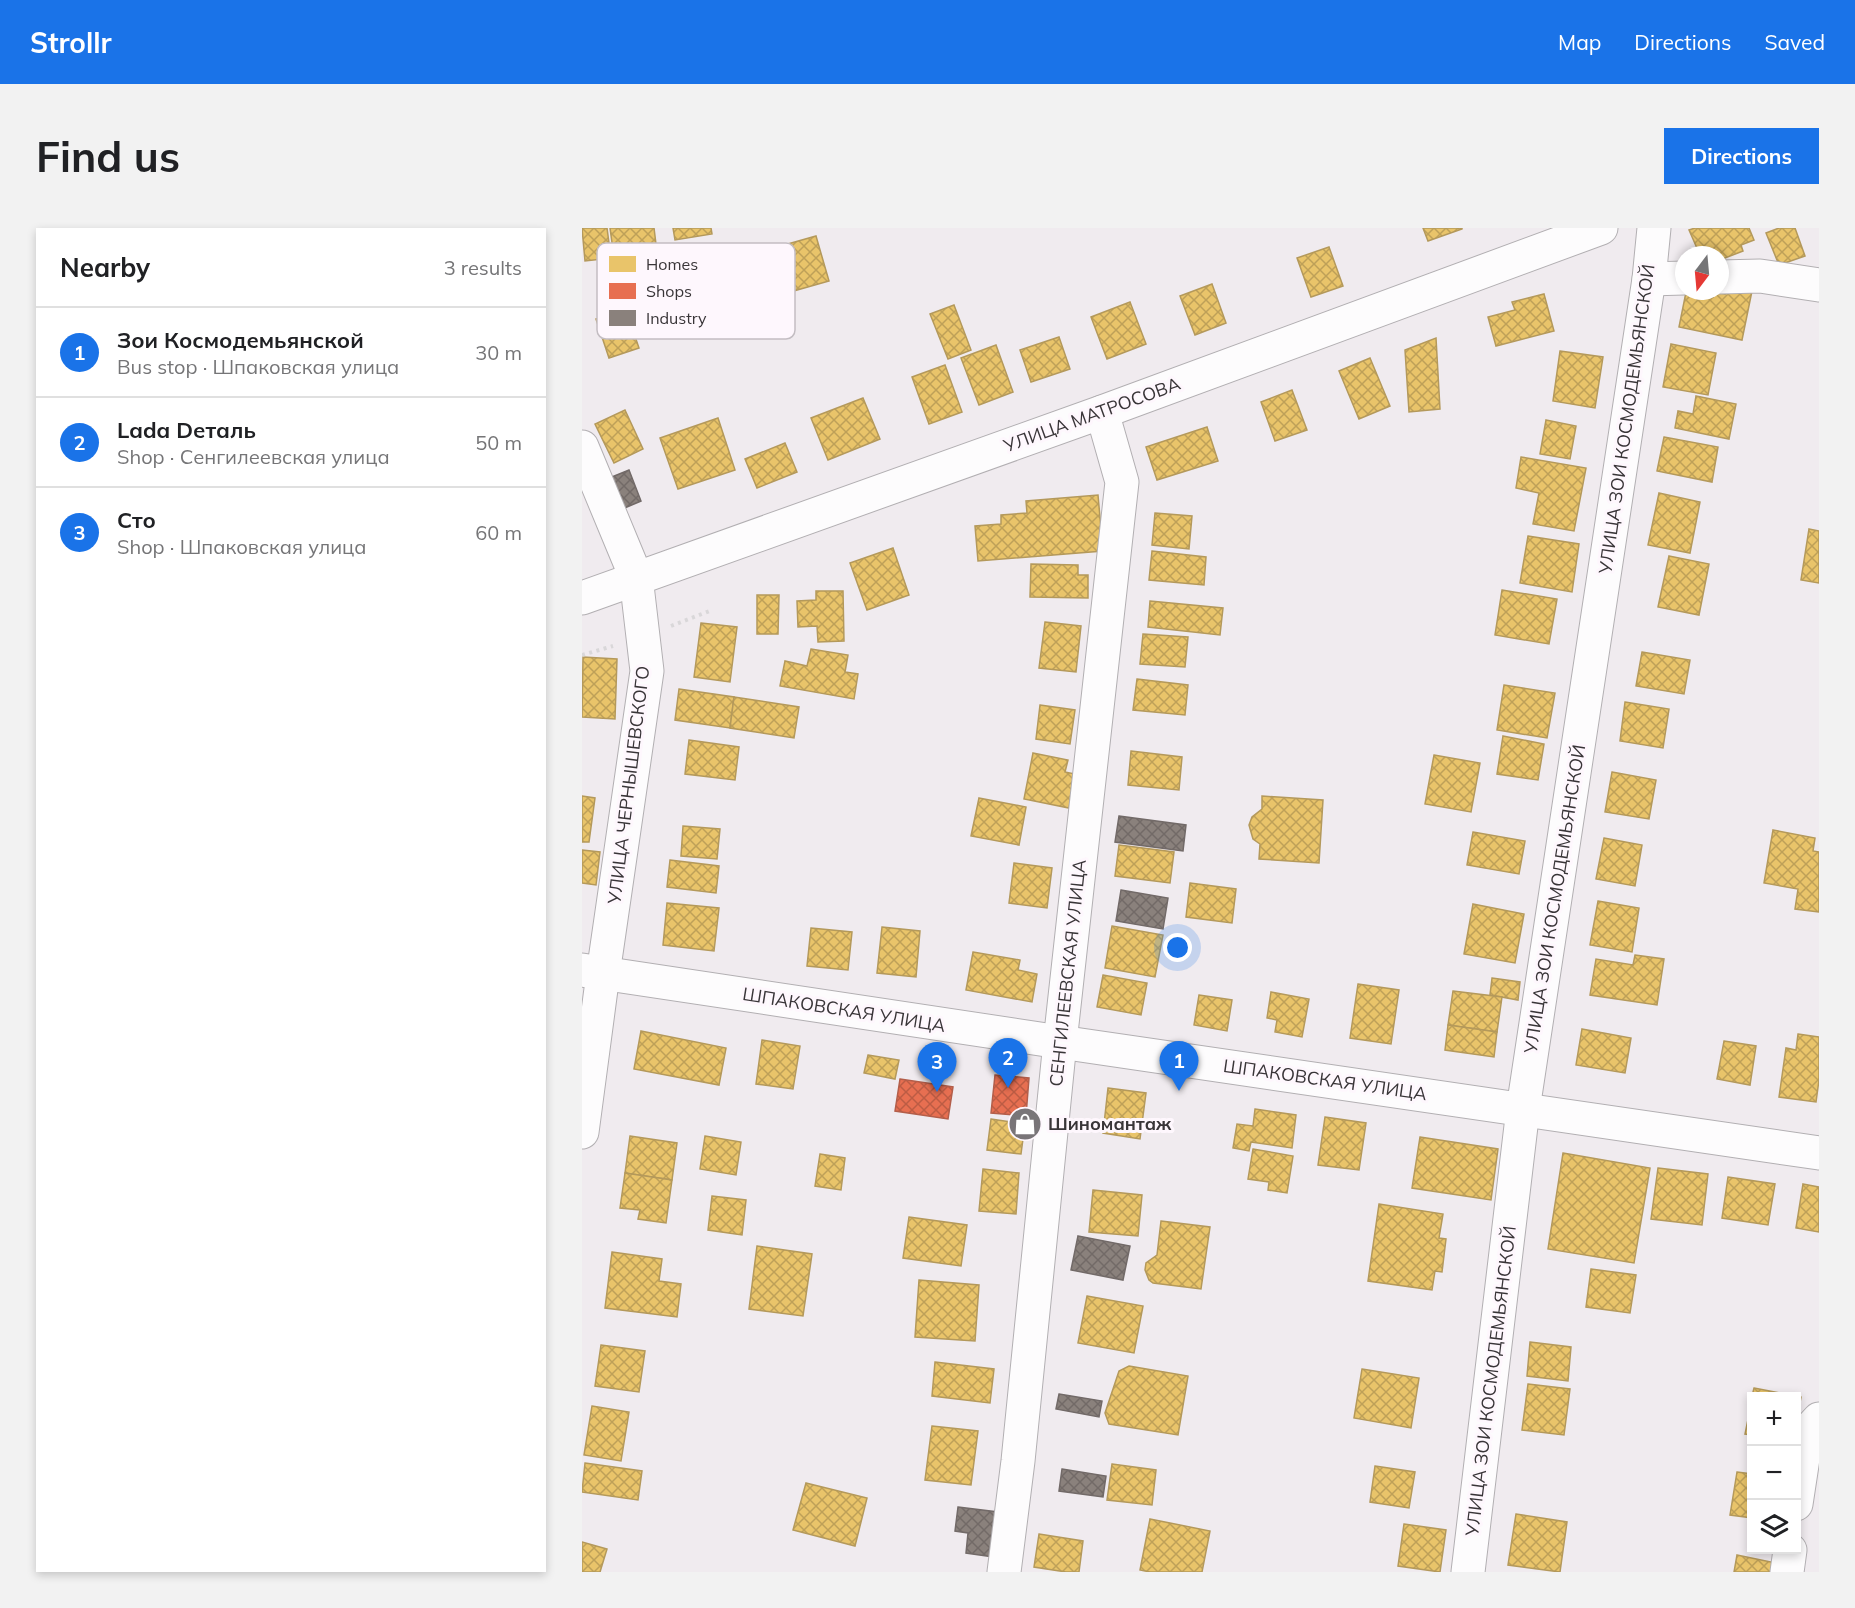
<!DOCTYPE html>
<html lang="en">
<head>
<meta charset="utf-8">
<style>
  :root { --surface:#fff; --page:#f2f2f2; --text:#202124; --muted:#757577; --line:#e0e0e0; --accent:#1a73e8 }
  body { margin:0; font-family:Mulish,sans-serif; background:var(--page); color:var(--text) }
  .controls { position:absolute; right:18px; bottom:18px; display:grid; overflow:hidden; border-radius:0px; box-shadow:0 3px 9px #0003 }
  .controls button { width:54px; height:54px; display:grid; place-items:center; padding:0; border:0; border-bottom:2px solid var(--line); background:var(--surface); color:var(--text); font:30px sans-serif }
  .compass { position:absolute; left:1093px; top:18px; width:54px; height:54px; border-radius:50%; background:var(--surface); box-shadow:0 3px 9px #0003; rotate:196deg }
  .you { position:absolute; left:596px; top:720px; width:21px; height:21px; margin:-15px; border:4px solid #fff; border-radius:50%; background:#1a73e8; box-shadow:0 0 0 9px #1a73e833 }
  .badge { display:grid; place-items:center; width:39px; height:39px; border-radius:50%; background:var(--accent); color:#fff; font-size:20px; font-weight:700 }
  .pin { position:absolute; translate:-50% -50px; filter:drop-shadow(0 2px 3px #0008) }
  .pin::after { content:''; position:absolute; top:32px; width:21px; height:18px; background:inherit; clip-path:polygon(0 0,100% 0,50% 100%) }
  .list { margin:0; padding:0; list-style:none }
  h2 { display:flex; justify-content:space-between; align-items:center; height:78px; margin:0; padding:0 24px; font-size:26px }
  h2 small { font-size:20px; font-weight:400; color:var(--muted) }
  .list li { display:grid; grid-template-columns:39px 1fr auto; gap:18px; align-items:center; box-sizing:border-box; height:90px; padding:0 24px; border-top:2px solid var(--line) }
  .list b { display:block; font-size:22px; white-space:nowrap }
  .list p { margin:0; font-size:20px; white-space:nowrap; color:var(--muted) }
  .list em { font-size:20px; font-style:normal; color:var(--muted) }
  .icon { flex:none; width:33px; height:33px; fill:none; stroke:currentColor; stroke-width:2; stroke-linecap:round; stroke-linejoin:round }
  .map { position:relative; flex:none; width:1237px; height:1344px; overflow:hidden; border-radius:0px }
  header { display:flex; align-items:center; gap:36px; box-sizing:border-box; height:84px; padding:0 30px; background:var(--accent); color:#fff }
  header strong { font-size:28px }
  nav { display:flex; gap:33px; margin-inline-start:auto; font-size:21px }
  .intro { display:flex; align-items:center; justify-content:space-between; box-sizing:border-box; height:144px; padding:0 36px }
  h1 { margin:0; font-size:42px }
  .button { padding:15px 27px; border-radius:0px; background:var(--accent); color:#fff; font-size:21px; font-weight:700 }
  main { display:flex; gap:36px; padding:0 36px }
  aside { flex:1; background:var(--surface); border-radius:0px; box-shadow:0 3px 9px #0003 }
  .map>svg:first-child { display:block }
  .homes { fill:url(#homes-cross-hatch); stroke:#b4995b; stroke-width:1.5 }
  .shops { fill:url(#shops-cross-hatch); stroke:#b35e4a; stroke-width:1.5 }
  .industry { fill:url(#industry-cross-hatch); stroke:#726a68; stroke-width:1.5 }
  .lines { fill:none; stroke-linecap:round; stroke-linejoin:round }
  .minor-casing { stroke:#b2afb2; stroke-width:35 }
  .major-casing { stroke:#b2afb2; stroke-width:35 }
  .path { stroke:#d9d7d9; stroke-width:4; stroke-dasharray:3 4.5; stroke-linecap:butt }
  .minor { stroke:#fdfcfd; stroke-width:33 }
  .major { stroke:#fdfcfd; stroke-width:33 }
  .labels { text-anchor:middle; stroke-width:6; stroke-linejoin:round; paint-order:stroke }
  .street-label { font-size:18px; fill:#393538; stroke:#fef7fd }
  .poi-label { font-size:18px; font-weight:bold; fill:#393538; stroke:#fef7fd; text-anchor:start }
  .key { fill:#fef7fd; stroke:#c3bdc2; stroke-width:1.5 }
  .key-label { font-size:16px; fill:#393538 }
</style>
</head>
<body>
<header>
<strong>Strollr</strong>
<nav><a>Map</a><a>Directions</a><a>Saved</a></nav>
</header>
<div class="intro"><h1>Find us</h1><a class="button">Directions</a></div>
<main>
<aside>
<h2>Nearby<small>3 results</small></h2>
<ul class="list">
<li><span class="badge">1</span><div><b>Зои Космодемьянской</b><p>Bus stop · Шпаковская улица</p></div><em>30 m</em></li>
<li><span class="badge">2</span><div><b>Lada Dеталь</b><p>Shop · Сенгилеевская улица</p></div><em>50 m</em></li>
<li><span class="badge">3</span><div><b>Сто</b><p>Shop · Шпаковская улица</p></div><em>60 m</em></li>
</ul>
</aside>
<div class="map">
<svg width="1237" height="1344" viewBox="0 0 1237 1344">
  <defs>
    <pattern id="homes-cross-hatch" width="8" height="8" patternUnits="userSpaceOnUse" patternTransform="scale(1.5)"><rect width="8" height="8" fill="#e9c46a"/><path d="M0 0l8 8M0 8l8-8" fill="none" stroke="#bea058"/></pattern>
    <pattern id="shops-cross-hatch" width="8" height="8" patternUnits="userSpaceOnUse" patternTransform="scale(1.5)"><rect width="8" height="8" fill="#e76f51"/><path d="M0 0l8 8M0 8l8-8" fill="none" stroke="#bc5c44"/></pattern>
    <pattern id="industry-cross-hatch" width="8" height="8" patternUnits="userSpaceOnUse" patternTransform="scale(1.5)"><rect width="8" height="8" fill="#8a817c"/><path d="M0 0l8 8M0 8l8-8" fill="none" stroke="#726a67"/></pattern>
  </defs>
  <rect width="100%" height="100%" fill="#f0ebef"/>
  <g class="homes">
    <polygon points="0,0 25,0 29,30 3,33"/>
    <polygon points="28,0 72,0 74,16 31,22"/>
    <polygon points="91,0 129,0 130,6 93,12"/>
    <polygon points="841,0 880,0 880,1 846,13"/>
    <polygon points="1113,0 1167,0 1172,12 1159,17 1161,23 1138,32 1138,27 1118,27 1107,2"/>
    <polygon points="1197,0 1213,0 1223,28 1197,37 1184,5"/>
    <polygon points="234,8 247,53 208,64 195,19"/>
    <polygon points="747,19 761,58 729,69 715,30"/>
    <polygon points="630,56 644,95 613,107 598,68"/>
    <polygon points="1145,58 1170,63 1160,112 1097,99 1104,64 1131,69 1132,63 1143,66"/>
    <polygon points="962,66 972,103 914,118 906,89 933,82 930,74"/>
    <polygon points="548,74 564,116 525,131 509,89"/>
    <polygon points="372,77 389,122 366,131 348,86"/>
    <polygon points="44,82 57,120 27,130 14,91"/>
    <polygon points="477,109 488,141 449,154 438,122"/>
    <polygon points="854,110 858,181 827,184 823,122"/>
    <polygon points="1089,116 1134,125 1126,167 1081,159"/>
    <polygon points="414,117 431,164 397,177 379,130"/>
    <polygon points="978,123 1021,129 1013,180 971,173"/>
    <polygon points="788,130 808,178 777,191 757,143"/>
    <polygon points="363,137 380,184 347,196 330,149"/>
    <polygon points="710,162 725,202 693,213 679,174"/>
    <polygon points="1114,168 1154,176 1147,211 1093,200 1096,183 1111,186"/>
    <polygon points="281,170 298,211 246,232 229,190"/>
    <polygon points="43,182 61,221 32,235 13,196"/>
    <polygon points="136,190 153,242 96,261 78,210"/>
    <polygon points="964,192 994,198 988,231 958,226"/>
    <polygon points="625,199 636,233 575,252 564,219"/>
    <polygon points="1082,209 1136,219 1130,254 1075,243"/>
    <polygon points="203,215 215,244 175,260 163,231"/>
    <polygon points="939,229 1004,240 992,303 951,296 957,265 934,260"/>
    <polygon points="1077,265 1118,274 1108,325 1066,317"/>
    <polygon points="516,267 521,323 396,333 393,298 419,296 419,287 445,285 444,273"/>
    <polygon points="573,285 610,288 607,321 570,317"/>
    <polygon points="1227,301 1237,303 1237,355 1219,352"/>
    <polygon points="946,308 997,316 990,364 938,355"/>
    <polygon points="311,320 327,367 285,382 268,335"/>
    <polygon points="570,323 624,329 622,357 567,352"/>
    <polygon points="1087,328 1127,336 1117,387 1076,379"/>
    <polygon points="449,336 496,337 496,347 506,347 506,370 448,369"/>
    <polygon points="920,362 975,371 967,416 913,407"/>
    <polygon points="234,363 261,363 262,413 236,414 235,398 216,399 215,373 234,372"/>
    <polygon points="175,367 197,367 196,406 175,406"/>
    <polygon points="568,373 641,380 638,407 566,399"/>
    <polygon points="463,394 499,398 494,444 457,440"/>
    <polygon points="119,395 155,399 148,454 112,449"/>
    <polygon points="561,406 606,409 603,439 558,436"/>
    <polygon points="229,421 266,427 263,444 276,446 272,471 198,458 203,433 225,438"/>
    <polygon points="1060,424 1108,432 1102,466 1054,458"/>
    <polygon points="1,429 35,431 33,491 0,489"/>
    <polygon points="555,451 606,457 603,487 551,482"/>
    <polygon points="922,457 973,465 965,510 915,502"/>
    <polygon points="97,461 152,469 148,500 93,492"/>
    <polygon points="152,469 217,479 212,510 148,500"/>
    <polygon points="1043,474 1087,481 1081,520 1038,513"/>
    <polygon points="458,477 493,482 488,516 454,511"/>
    <polygon points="921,508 962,516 956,552 915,546"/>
    <polygon points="107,512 157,519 153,552 103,546"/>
    <polygon points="549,523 600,529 597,562 546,557"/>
    <polygon points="451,525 486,532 483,544 493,546 487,580 442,571"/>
    <polygon points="852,527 898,535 889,584 843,576"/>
    <polygon points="1030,544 1074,552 1067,591 1023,584"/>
    <polygon points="0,568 13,570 7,614 0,614"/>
    <polygon points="680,568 741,572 737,635 677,631 678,616 671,611 667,597 670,589 680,581"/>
    <polygon points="397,570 444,579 437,617 389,608"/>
    <polygon points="101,598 138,601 135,631 99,628"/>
    <polygon points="1191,602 1233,610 1231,623 1237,624 1237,684 1213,681 1216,661 1182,655"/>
    <polygon points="891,604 943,613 937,646 885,637"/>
    <polygon points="1022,610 1060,617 1053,658 1014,651"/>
    <polygon points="537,617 592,624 588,655 533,648"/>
    <polygon points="0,622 18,624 14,657 0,655"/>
    <polygon points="88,632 137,638 134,665 85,659"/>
    <polygon points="432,635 470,640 465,680 427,675"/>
    <polygon points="608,655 654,661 650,695 604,689"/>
    <polygon points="1016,673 1057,680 1050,724 1008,717"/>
    <polygon points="85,675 137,680 132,723 81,717"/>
    <polygon points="891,676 942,686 933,735 882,726"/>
    <polygon points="530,698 581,707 573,749 523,740"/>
    <polygon points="300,699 338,703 334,749 295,745"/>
    <polygon points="229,700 270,704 266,742 225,738"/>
    <polygon points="391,724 438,732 436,742 455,746 450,774 384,762"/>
    <polygon points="1053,727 1082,731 1075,777 1008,767 1014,731 1051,737"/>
    <polygon points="521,747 565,755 559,787 515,779"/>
    <polygon points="910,750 938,754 936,772 908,767"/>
    <polygon points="776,756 817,762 809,816 768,810"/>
    <polygon points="871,763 920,769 915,804 866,797"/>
    <polygon points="689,764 727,771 720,809 693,804 695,792 685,790"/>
    <polygon points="617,767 650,772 645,803 612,797"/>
    <polygon points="866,797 915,804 912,829 863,822"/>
    <polygon points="1000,801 1049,810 1043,845 994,837"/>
    <polygon points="59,803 144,820 137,857 52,841"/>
    <polygon points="1216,806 1237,809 1237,852 1234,874 1197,869 1204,820 1214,822"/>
    <polygon points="180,812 218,818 211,861 174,856"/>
    <polygon points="1142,813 1174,818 1168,857 1135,851"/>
    <polygon points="286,827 317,832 313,851 282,845"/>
    <polygon points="526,860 564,865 558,911 521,905"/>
    <polygon points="673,881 714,887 710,920 669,914 667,923 651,920 655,896 671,898"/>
    <polygon points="743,889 784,895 777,942 736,937"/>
    <polygon points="409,891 443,896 439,926 405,922"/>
    <polygon points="48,908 95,915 90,952 43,945"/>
    <polygon points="123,908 159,914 154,947 118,941"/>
    <polygon points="838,909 916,921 909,972 830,960"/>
    <polygon points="671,921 711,928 705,965 686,962 687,954 666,951"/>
    <polygon points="981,925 1068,940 1052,1035 966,1021"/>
    <polygon points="238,926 263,930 259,962 233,958"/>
    <polygon points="1076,940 1126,946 1120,997 1069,991"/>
    <polygon points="401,941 437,945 434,986 397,983"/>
    <polygon points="43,945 90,952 84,995 56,991 58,982 38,980"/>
    <polygon points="1146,949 1193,956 1186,997 1140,990"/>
    <polygon points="1221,956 1237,959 1237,1004 1214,1000"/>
    <polygon points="511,962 560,967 556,1008 507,1004"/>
    <polygon points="130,968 164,972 160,1007 126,1002"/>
    <polygon points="797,976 861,986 857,1010 864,1011 860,1044 853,1043 850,1062 786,1053"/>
    <polygon points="327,989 385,997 379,1038 321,1030"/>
    <polygon points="579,993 628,999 619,1061 571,1055 567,1052 563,1042 564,1035 575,1027"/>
    <polygon points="175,1018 230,1026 221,1088 167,1081"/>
    <polygon points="30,1024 80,1031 77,1053 99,1056 95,1089 23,1080"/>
    <polygon points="1009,1041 1054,1047 1048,1085 1004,1079"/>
    <polygon points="337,1052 397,1057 393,1113 333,1109"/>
    <polygon points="505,1068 561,1078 552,1125 496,1115"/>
    <polygon points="948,1114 989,1119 986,1153 945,1148"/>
    <polygon points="19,1117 63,1123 57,1164 13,1158"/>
    <polygon points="353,1134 412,1141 408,1175 350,1168"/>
    <polygon points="547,1138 606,1148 596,1207 527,1196 523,1185 537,1143"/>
    <polygon points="780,1141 837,1150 829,1200 772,1190"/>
    <polygon points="946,1156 988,1161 982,1207 940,1202"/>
    <polygon points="1172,1160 1219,1169 1214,1195 1214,1168 1170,1168"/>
    <polygon points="1170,1172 1170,1207 1163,1206"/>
    <polygon points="10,1178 47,1184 39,1233 2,1227"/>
    <polygon points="350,1198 396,1203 389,1257 343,1252"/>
    <polygon points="3,1235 60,1243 56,1272 0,1264"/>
    <polygon points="530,1236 574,1242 570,1277 525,1272"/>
    <polygon points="793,1238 833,1244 827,1280 788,1274"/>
    <polygon points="1155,1244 1170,1246 1170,1290 1148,1287"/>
    <polygon points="224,1255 285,1270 273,1318 211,1302"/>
    <polygon points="934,1286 985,1294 978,1344 926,1337"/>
    <polygon points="568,1291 628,1303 620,1344 568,1344 558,1342"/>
    <polygon points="822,1296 864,1302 858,1344 816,1338"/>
    <polygon points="457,1306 501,1313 497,1344 484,1344 452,1339"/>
    <polygon points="0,1314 25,1321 18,1344 0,1344"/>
    <polygon points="1155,1327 1194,1335 1192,1344 1152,1344"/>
  </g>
  <g class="shops">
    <polygon points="413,847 447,850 444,888 409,885"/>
    <polygon points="318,851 371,859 366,891 313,883"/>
  </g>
  <g class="industry">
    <polygon points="47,242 59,273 38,282 25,251"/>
    <polygon points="537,588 604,597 601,623 533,614"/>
    <polygon points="539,662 586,670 581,701 534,693"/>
    <polygon points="496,1008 548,1018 541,1052 489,1042"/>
    <polygon points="477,1166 520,1173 517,1189 474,1181"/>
    <polygon points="480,1241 524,1248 521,1269 477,1263"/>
    <polygon points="376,1279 416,1284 411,1329 384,1325 386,1305 373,1303"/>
  </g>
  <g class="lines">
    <g class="minor-casing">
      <g id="minor">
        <polyline points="1138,49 1178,48 1237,57"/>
        <polyline points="1067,51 1102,50"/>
        <polyline points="0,219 54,349 65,443 21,746 0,904"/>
        <polyline points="0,370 520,184 1019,0"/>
        <polyline points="1214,1276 1225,1204 1237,1191"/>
        <polyline points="422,1344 436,1233 478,814 540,254 520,184"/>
        <polyline points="886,1344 941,881 1067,51 1072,0"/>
        <polyline points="1205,1344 1208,1322"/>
      </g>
    </g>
    <g class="major-casing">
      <polyline id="major" points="0,742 478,814 1237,925"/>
    </g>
    <g class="path">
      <polyline points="89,398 130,382"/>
      <polyline points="0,427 31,418"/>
    </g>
    <use href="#minor" class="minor"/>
    <use href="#major" class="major"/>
  </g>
  <defs>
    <g id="shop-disc" transform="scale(1.725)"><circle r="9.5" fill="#797578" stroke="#fef7fd"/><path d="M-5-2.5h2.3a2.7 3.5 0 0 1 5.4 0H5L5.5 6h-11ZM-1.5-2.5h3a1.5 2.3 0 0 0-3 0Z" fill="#fff"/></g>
  </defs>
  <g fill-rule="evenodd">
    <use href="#shop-disc" x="443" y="896"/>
  </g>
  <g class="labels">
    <g class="street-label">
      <text transform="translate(510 187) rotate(-20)" y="6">УЛИЦА МАТРОСОВА</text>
      <text transform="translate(1045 191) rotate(-82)" y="6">УЛИЦА ЗОИ КОСМОДЕМЬЯНСКОЙ</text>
      <text transform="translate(47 557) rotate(-83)" y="6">УЛИЦА ЧЕРНЫШЕВСКОГО</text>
      <text transform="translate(973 671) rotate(-81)" y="6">УЛИЦА ЗОИ КОСМОДЕМЬЯНСКОЙ</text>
      <text transform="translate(486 745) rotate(-84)" y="6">СЕНГИЛЕЕВСКАЯ УЛИЦА</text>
      <text transform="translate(262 782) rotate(9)" y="6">ШПАКОВСКАЯ УЛИЦА</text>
      <text transform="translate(743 852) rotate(8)" y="6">ШПАКОВСКАЯ УЛИЦА</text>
      <text transform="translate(909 1153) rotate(-83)" y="6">УЛИЦА ЗОИ КОСМОДЕМЬЯНСКОЙ</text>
    </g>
    <g class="poi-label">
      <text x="466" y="902">Шиномантаж</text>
    </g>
  </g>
  <rect x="15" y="15" width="198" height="96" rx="9" class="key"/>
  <rect x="27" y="28" width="27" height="16" fill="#e9c46a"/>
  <rect x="27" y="55" width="27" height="16" fill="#e76f51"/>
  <rect x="27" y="82" width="27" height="16" fill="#8a817c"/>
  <g class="key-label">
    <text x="64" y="42">Homes</text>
    <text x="64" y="69">Shops</text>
    <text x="64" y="96">Industry</text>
  </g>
</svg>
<div class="controls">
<button>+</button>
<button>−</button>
<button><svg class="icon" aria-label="layers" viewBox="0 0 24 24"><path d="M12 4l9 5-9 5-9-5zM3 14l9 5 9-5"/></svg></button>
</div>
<svg class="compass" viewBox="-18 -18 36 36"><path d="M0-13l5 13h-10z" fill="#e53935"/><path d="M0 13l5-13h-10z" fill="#757577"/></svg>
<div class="you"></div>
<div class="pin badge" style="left:597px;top:863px">1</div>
<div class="pin badge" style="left:426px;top:860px">2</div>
<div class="pin badge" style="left:355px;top:864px">3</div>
</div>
</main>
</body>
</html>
